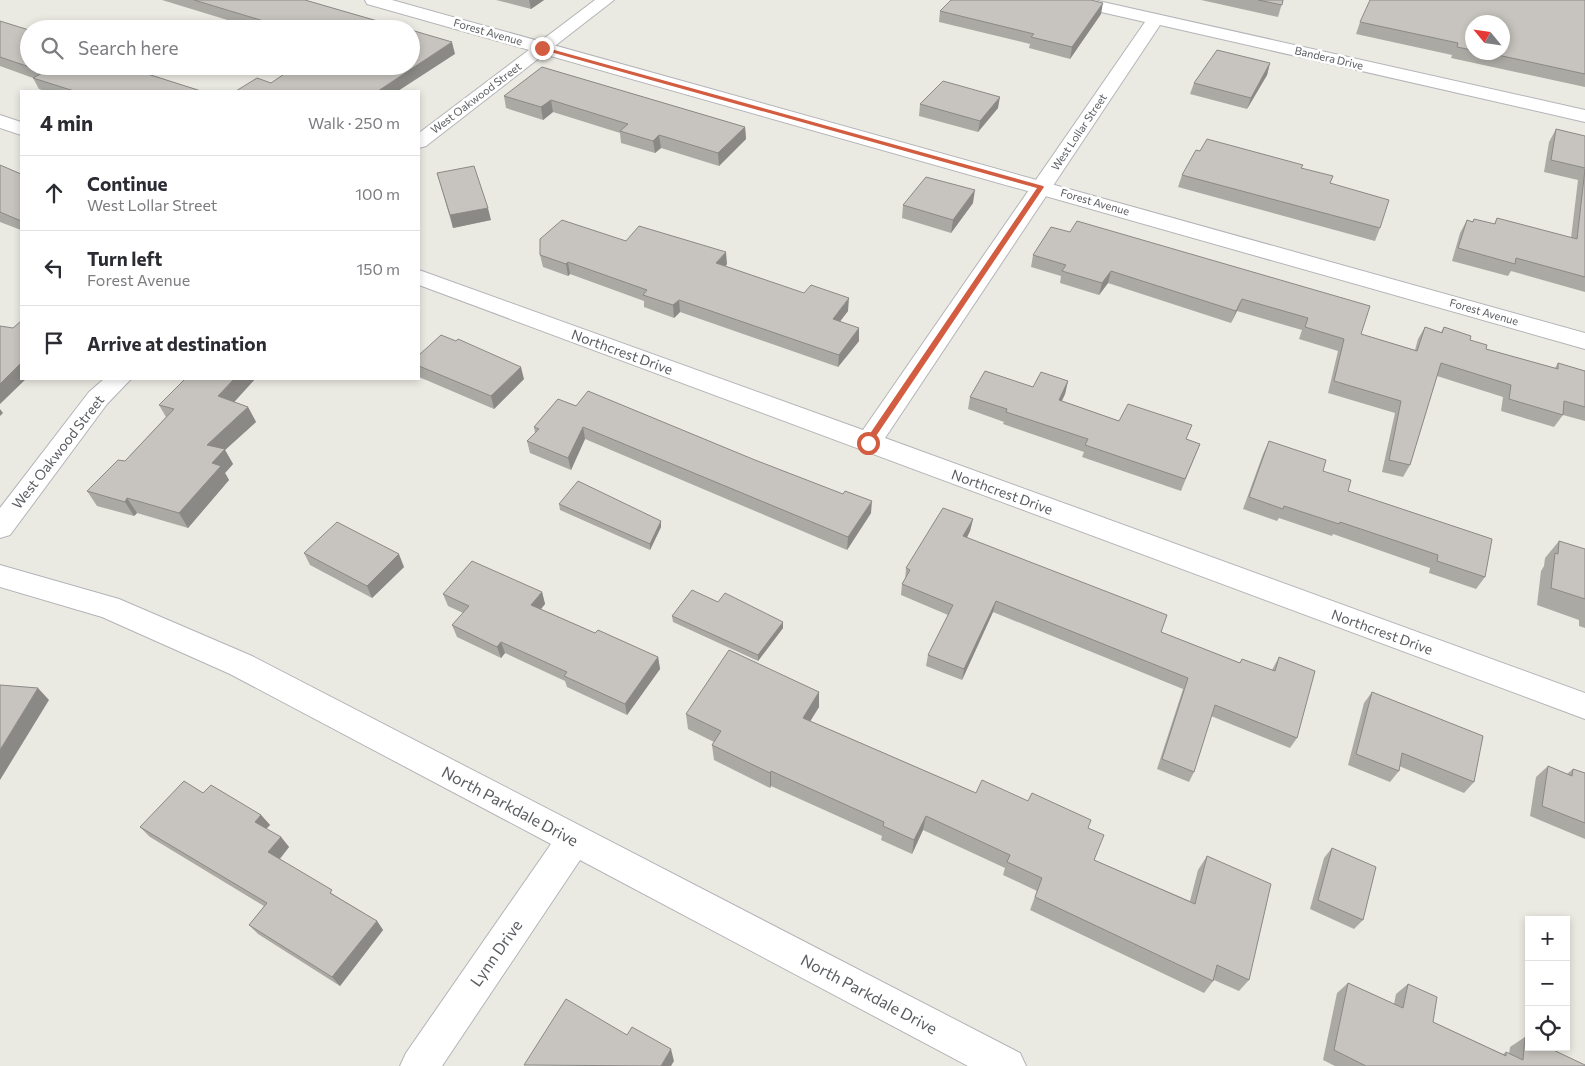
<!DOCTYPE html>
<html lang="en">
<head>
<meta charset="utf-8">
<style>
  :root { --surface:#fff; --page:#f7f7f7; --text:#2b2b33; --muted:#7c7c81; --line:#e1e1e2 }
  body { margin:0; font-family:Commissioner,sans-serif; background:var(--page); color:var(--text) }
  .controls { position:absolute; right:15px; bottom:15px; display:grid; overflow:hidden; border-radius:0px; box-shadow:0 2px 8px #0003 }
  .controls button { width:45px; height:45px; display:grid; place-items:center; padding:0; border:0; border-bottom:1px solid var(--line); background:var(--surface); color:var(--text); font:25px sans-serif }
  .compass { position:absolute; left:1465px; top:15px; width:45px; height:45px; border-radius:50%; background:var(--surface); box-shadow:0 2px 8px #0003; rotate:299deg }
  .stop { position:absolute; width:15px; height:15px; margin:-11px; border:4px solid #d25d41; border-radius:50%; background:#fff }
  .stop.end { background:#d25d41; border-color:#fff; box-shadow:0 1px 5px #0008 }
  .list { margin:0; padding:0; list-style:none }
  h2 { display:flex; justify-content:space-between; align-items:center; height:65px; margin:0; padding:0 20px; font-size:21px }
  h2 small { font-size:16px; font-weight:400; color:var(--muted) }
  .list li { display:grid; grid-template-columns:32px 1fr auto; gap:15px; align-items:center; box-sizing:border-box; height:75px; padding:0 20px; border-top:1px solid var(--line) }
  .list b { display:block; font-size:19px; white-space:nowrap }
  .list p { margin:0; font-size:16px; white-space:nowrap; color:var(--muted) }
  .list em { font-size:16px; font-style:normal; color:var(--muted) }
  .icon { flex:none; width:28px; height:28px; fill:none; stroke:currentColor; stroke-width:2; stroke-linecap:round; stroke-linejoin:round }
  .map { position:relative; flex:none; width:1585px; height:1066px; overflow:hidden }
  .search { position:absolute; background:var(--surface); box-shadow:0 2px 8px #0003; left:20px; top:20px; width:400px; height:55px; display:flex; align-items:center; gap:12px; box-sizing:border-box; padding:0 18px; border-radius:28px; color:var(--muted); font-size:19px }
  .panel { position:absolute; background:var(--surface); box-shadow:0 2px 8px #0003; left:20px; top:90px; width:400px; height:290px; border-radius:0px }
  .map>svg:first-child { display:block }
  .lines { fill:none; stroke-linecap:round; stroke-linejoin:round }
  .minor-casing { stroke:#b3b4b8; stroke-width:2 }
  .tertiary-casing { stroke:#b3b4b8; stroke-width:2 }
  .minor { fill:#fff; fill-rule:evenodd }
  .tertiary { fill:#fff; fill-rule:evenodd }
  .wall { fill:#aba9a4; fill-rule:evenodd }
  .shaded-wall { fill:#8b8986 }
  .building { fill:#c7c4bf; stroke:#8b8986 }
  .route { fill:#d25d41 }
  .labels { text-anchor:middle; stroke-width:5; stroke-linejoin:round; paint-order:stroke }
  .far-street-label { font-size:11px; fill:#5a5d61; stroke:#fff }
  .street-label { font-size:14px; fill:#5a5d61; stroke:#fff }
  .near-street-label { font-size:16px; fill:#5a5d61; stroke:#fff }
</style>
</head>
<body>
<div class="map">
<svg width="1585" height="1066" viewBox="0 0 1585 1066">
  <rect width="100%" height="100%" fill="#ebeae2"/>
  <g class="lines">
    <g class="minor-casing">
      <g id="minor">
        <polygon points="595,0 614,0 426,146 419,148 419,133"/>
        <polygon points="1064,0 1094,0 1585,110 1585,122 1160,25 885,438 1585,693 1585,719 419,285 419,270 863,430 1145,22 1066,4"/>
        <polygon points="0,115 21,122 21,135 0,128"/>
        <polygon points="104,379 131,379 107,404 10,535 0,538 0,508 89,392"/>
        <polygon points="0,565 119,599 252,656 1020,1053 1026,1066 968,1066 580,860 442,1066 400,1066 406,1053 551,844 230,674 102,617 0,587"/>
      </g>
    </g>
    <g class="tertiary-casing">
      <polygon id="tertiary" points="365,0 392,0 1585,333 1585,349 367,4"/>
    </g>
    <use href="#minor" class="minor"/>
    <use href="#tertiary" class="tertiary"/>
  </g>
  <g class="wall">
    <polygon points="162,0 305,0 405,29 257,29"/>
    <polygon points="496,0 544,0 531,9"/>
    <polygon points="1201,0 1283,0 1278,17"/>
    <path d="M1585,0V87L1451,58L1452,55L1356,34L1360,22ZM1472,22L1502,52H1472Z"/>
    <polygon points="940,11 1101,14 1070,59 1029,48 1030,44 939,22"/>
    <polygon points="0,21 145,73 201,91 45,91 39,89 33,78 0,66"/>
    <polygon points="1270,63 1267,75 1247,109 1190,94 1194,83"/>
    <polygon points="542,67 745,127 746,139 719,166 661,148 655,153 621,143 620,133 553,112 543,120 506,108 504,96"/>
    <polygon points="920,104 998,108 978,132 919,116"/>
    <polygon points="1556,129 1585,136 1585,292 1511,271 1508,276 1452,261 1460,233 1467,220 1472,222 1474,219 1494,224 1497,218 1571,238 1578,180 1544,172 1549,142"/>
    <polygon points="1200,151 1302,168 1330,183 1380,228 1375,241 1178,187 1182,175"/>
    <polygon points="0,165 21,174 21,230 0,222"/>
    <polygon points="437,173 491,220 453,228"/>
    <polygon points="973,203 951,233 902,218 903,205"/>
    <polygon points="1051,227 1361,334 1415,350 1418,339 1425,327 1441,332 1444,327 1470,340 1486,349 1555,368 1558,363 1585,371 1585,421 1563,415 1554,427 1501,411 1503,397 1437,376 1410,465 1403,477 1382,472 1395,413 1328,393 1338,351 1299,339 1302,330 1237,311 1231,323 1108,283 1099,295 1060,283 1061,276 1031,267 1033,255"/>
    <polygon points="626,241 727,264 726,266 848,311 840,321 859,341 838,367 680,312 674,318 644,307 644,301 570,274 568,276 543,267 540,255"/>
    <polygon points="419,355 524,379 494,409 419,377"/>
    <polygon points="255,379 234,402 248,407 256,422 225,450 233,464 225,473 229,480 188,528 137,513 134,516 97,506 87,491 125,461 166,417 159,405"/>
    <polygon points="1068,381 1065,394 1062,401 1119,421 1187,439 1200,444 1181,491 1082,457 1084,452 1003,424 1004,422 968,409 970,397"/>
    <polygon points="558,399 871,513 847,550 585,439 571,470 530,453 527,441 535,433 534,427"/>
    <polygon points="1269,441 1323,471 1348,491 1485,577 1476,589 1429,573 1430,568 1333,534 1332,536 1279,518 1277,521 1243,509 1263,454"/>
    <polygon points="559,504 661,527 650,550 560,510"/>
    <polygon points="973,519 970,531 967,538 1161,632 1240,663 1242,659 1272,670 1279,657 1297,738 1290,748 1211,716 1194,772 1189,782 1157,769 1183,689 993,612 962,680 926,666 928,655 948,615 901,595 902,584 905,580 906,568"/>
    <polygon points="1559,541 1585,549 1585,628 1579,626 1579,620 1537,605 1541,571 1544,566 1545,558"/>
    <polygon points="304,553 404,567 372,598 310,565"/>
    <polygon points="542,592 545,604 541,609 595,633 658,657 660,669 627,715 567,687 565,681 505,653 501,658 457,637 452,625 463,613 448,606 443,594"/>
    <polygon points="718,602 783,628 758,661 673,622 672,616"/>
    <polygon points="819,692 819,707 810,721 976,793 1028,801 1088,828 1094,860 1190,901 1198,870 1207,856 1249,980 1239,991 1214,980 1204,993 1030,910 1037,891 1003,875 1005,868 923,830 912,854 881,840 882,836 771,786 770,788 714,760 712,745 714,742 688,729 686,714"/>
    <polygon points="1372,692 1474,782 1464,793 1399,766 1399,771 1390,782 1348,765 1364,703"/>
    <polygon points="1548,766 1567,774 1573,769 1585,773 1585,839 1530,816 1536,777"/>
    <polygon points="203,793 261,815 270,825 266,829 281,837 289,847 280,859 336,896 377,921 383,930 340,986 258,934 249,925 264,906 150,837 140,827"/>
    <polygon points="1332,848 1363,920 1354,929 1310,909 1324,858"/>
    <polygon points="1348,983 1394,1004 1396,994 1408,984 1433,1022 1503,1054 1506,1052 1509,1054 1510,1047 1525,1037 1585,1066 1335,1066 1323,1060 1337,993"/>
  </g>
  <g class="shaded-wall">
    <polygon points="529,0 544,0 531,9"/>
    <polygon points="1103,3 1101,14 1070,59 1072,47"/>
    <polygon points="452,42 455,54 398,91 378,91"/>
    <polygon points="1270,63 1267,75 1247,109 1251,98"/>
    <polygon points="143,68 148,80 138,71"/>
    <polygon points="1000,97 998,108 978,132 980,121"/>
    <polygon points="551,100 553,112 543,120 541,107"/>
    <polygon points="745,127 746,139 719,166 718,153"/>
    <polygon points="659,135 661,148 655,153 653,141"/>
    <polygon points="975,190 973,203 951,233 953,220"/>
    <polygon points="488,208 491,220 453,228 450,215"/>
    <polygon points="726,252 727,264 717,275 716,263"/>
    <polygon points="568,262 570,274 568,276 566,264"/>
    <polygon points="1111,271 1108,283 1099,295 1102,283"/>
    <polygon points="849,298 848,311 832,332 833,319"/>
    <polygon points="1242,299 1237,311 1231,323 1236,311"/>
    <polygon points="679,300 680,312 674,318 673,305"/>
    <polygon points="859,328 859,341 838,367 839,355"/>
    <polygon points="21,363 21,379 26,379 0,404 0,384"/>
    <polygon points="521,367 524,379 494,409 491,396"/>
    <polygon points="234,379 255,379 226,411 218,396"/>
    <polygon points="1068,381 1065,394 1056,412 1059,400"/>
    <polygon points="248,407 256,422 225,450 233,464 225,473 229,480 188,528 179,513 212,463 207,445"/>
    <polygon points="0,409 3,413 0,416"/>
    <polygon points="583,427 585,439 571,470 568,458"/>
    <polygon points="127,498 137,513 134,516 125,502"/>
    <polygon points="872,501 871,513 847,550 848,537"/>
    <polygon points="973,519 970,531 961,548 963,536"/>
    <polygon points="661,521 661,527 650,550 650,544"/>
    <polygon points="399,554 404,567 372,598 367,586"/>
    <polygon points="542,592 545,604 535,616 531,605"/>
    <polygon points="996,601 993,612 962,680 964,669"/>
    <polygon points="783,622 783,628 758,661 758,655"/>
    <polygon points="501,642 505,653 501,658 497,647"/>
    <polygon points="658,657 660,669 627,715 625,704"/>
    <polygon points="38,688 49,700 0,780 0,750"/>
    <polygon points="819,692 819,707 803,733 803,718"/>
    <polygon points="771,771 771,786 770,788 770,773"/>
    <polygon points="261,815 270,825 263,832 255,822"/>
    <polygon points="926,816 923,830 912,854 914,840"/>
    <polygon points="281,837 289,847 277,862 268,852"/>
    <polygon points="377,921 383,930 340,986 332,977"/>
    <polygon points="671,1049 674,1061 671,1066 661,1066"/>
  </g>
  <g class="building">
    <polygon points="194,0 305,0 405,29 290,29"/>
    <polygon points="951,0 1091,0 1103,3 1072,47 1031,37 1034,34 940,11"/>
    <polygon points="1258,0 1283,0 1282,5"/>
    <polygon points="1370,0 1585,0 1585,74 1484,52 1502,52 1502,22 1472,22 1472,50 1457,47 1458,43 1360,22"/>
    <polygon points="0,21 29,30 29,66 137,66 143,68 138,71 201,91 74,91 33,78 44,72 0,57"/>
    <polygon points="411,30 452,42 378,91 236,91 257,78 271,83 296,66 411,66"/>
    <polygon points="1217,50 1270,63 1251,98 1194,83"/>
    <polygon points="542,67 745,127 718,153 659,135 653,141 620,131 628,124 551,100 541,107 504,96"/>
    <polygon points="943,81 1000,97 980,121 920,104"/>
    <polygon points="1556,129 1585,136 1585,168 1551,160"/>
    <polygon points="1207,139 1303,165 1301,168 1333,176 1330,183 1389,200 1380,228 1182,175 1196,150 1200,151"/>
    <polygon points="0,165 21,174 21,221 0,212"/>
    <polygon points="474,166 488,208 450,215 437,173"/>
    <polygon points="1585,169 1585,277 1516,258 1515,264 1458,248 1467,220 1473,222 1474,219 1495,224 1497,218 1577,239"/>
    <polygon points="926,177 975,190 953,220 903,205"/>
    <polygon points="562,220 626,241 639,226 726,252 716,263 804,293 811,285 849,298 833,319 859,328 839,355 679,300 673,305 643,295 647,290 568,262 566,264 540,255 540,239"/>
    <polygon points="1077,221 1370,306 1361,334 1417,351 1425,327 1442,333 1444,327 1471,336 1470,340 1487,345 1486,349 1558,369 1558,363 1585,371 1585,407 1564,401 1563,415 1509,399 1511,385 1441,363 1410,465 1389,460 1401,401 1334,381 1344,339 1305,327 1308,318 1242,299 1236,311 1111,271 1102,283 1062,271 1066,265 1033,255 1051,227 1070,232"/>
    <polygon points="21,321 21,363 0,384 0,326 13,328"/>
    <polygon points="441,335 456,341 458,339 521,367 491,396 419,366 419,355"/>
    <polygon points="985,371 1033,387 1041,372 1068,381 1059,400 1119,421 1128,404 1192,425 1186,439 1200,444 1185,479 1085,445 1088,439 1006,412 1007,409 970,397"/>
    <polygon points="185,379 234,379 218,396 248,407 207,445 225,449 212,463 221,466 179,513 127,498 125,502 87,491 118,460 125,461 174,409 159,405"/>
    <polygon points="588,391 755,460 843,494 845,491 872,501 848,537 583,427 568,458 527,441 539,429 534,427 558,399 576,406"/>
    <polygon points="1269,441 1326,460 1323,471 1351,480 1348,491 1492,539 1485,577 1437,561 1438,555 1340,522 1339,524 1284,506 1283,509 1249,497"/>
    <polygon points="578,481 661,521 650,544 559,504"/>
    <polygon points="943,508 973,519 963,536 1167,615 1161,632 1240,663 1242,659 1275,671 1279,657 1315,671 1297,738 1215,705 1194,772 1162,759 1188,678 996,601 964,669 928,655 953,605 902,584 910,570 906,568"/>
    <polygon points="337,522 399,554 367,586 304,553"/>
    <polygon points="1559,541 1585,549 1585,599 1551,588 1555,553 1558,554"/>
    <polygon points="472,561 542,592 531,605 595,633 598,630 658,657 625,704 564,676 567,672 501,642 497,647 452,625 469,606 443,594"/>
    <polygon points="692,590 718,602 725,593 783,622 758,655 672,616"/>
    <polygon points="729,650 819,692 803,718 976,793 982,780 1028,801 1032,793 1091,820 1088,828 1104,835 1094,860 1195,904 1207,856 1271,884 1249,980 1217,965 1213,981 1035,897 1042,878 1007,862 1010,855 926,816 914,840 883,826 884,822 771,771 770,773 712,745 721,731 686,714"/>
    <polygon points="0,685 38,688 0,750"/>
    <polygon points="1372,692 1483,736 1474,782 1402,753 1399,771 1356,754"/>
    <polygon points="1548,766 1572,776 1573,769 1585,773 1585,823 1542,806"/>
    <polygon points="184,781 203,793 211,785 261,815 255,822 281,837 268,852 332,890 330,893 377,921 332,977 249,925 267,903 140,827"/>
    <polygon points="1332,848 1376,867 1363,920 1318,900"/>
    <polygon points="1348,983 1403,1008 1408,984 1437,997 1433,1022 1506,1056 1506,1052 1523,1060 1525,1037 1529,1039 1529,1047 1547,1047 1585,1065 1585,1066 1366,1066 1334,1050"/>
    <polygon points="566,999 627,1035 632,1027 671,1049 661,1066 524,1065"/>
  </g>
  <polygon class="route" points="540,46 1043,186 1044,187 870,445 865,445 865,441 1037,188 540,49"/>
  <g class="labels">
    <g class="far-street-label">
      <text transform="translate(488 32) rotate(16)" y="4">Forest Avenue</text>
      <text transform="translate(1329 58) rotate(13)" y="4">Bandera Drive</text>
      <text transform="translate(476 98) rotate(-37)" y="4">West Oakwood Street</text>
      <text transform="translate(1079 132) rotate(-56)" y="4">West Lollar Street</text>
      <text transform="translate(1095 202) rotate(16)" y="4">Forest Avenue</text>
      <text transform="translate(1484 312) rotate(16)" y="4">Forest Avenue</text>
    </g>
    <g class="street-label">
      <text transform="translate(622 352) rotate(20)" y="5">Northcrest Drive</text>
      <text transform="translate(58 452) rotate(-52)" y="5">West Oakwood Street</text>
      <text transform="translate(1002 492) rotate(20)" y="5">Northcrest Drive</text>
      <text transform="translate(1382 632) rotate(20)" y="5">Northcrest Drive</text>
    </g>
    <g class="near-street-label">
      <text transform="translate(510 806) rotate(28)" y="6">North Parkdale Drive</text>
      <text transform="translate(496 953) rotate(-55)" y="6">Lynn Drive</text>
      <text transform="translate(869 994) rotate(28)" y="6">North Parkdale Drive</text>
    </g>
  </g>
</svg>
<div class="controls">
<button>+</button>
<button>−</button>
<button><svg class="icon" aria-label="locate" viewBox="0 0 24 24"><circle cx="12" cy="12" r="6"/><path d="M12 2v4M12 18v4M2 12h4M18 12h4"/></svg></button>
</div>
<svg class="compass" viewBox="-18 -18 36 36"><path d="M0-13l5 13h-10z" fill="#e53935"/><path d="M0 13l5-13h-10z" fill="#7c7c81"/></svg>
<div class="stop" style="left:868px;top:443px"></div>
<div class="stop end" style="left:542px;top:48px"></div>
<div class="search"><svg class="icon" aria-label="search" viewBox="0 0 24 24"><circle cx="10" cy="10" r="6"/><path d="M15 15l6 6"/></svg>Search here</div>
<section class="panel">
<h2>4 min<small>Walk · 250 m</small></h2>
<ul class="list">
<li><svg class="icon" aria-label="ahead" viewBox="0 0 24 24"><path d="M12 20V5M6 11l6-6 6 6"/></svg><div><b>Continue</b><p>West Lollar Street</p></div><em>100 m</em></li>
<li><svg class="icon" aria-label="left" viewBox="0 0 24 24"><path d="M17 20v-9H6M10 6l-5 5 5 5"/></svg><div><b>Turn left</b><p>Forest Avenue</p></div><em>150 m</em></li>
<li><svg class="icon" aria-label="arrive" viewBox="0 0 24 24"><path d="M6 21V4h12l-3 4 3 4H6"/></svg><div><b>Arrive at destination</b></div></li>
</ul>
</section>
</div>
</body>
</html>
